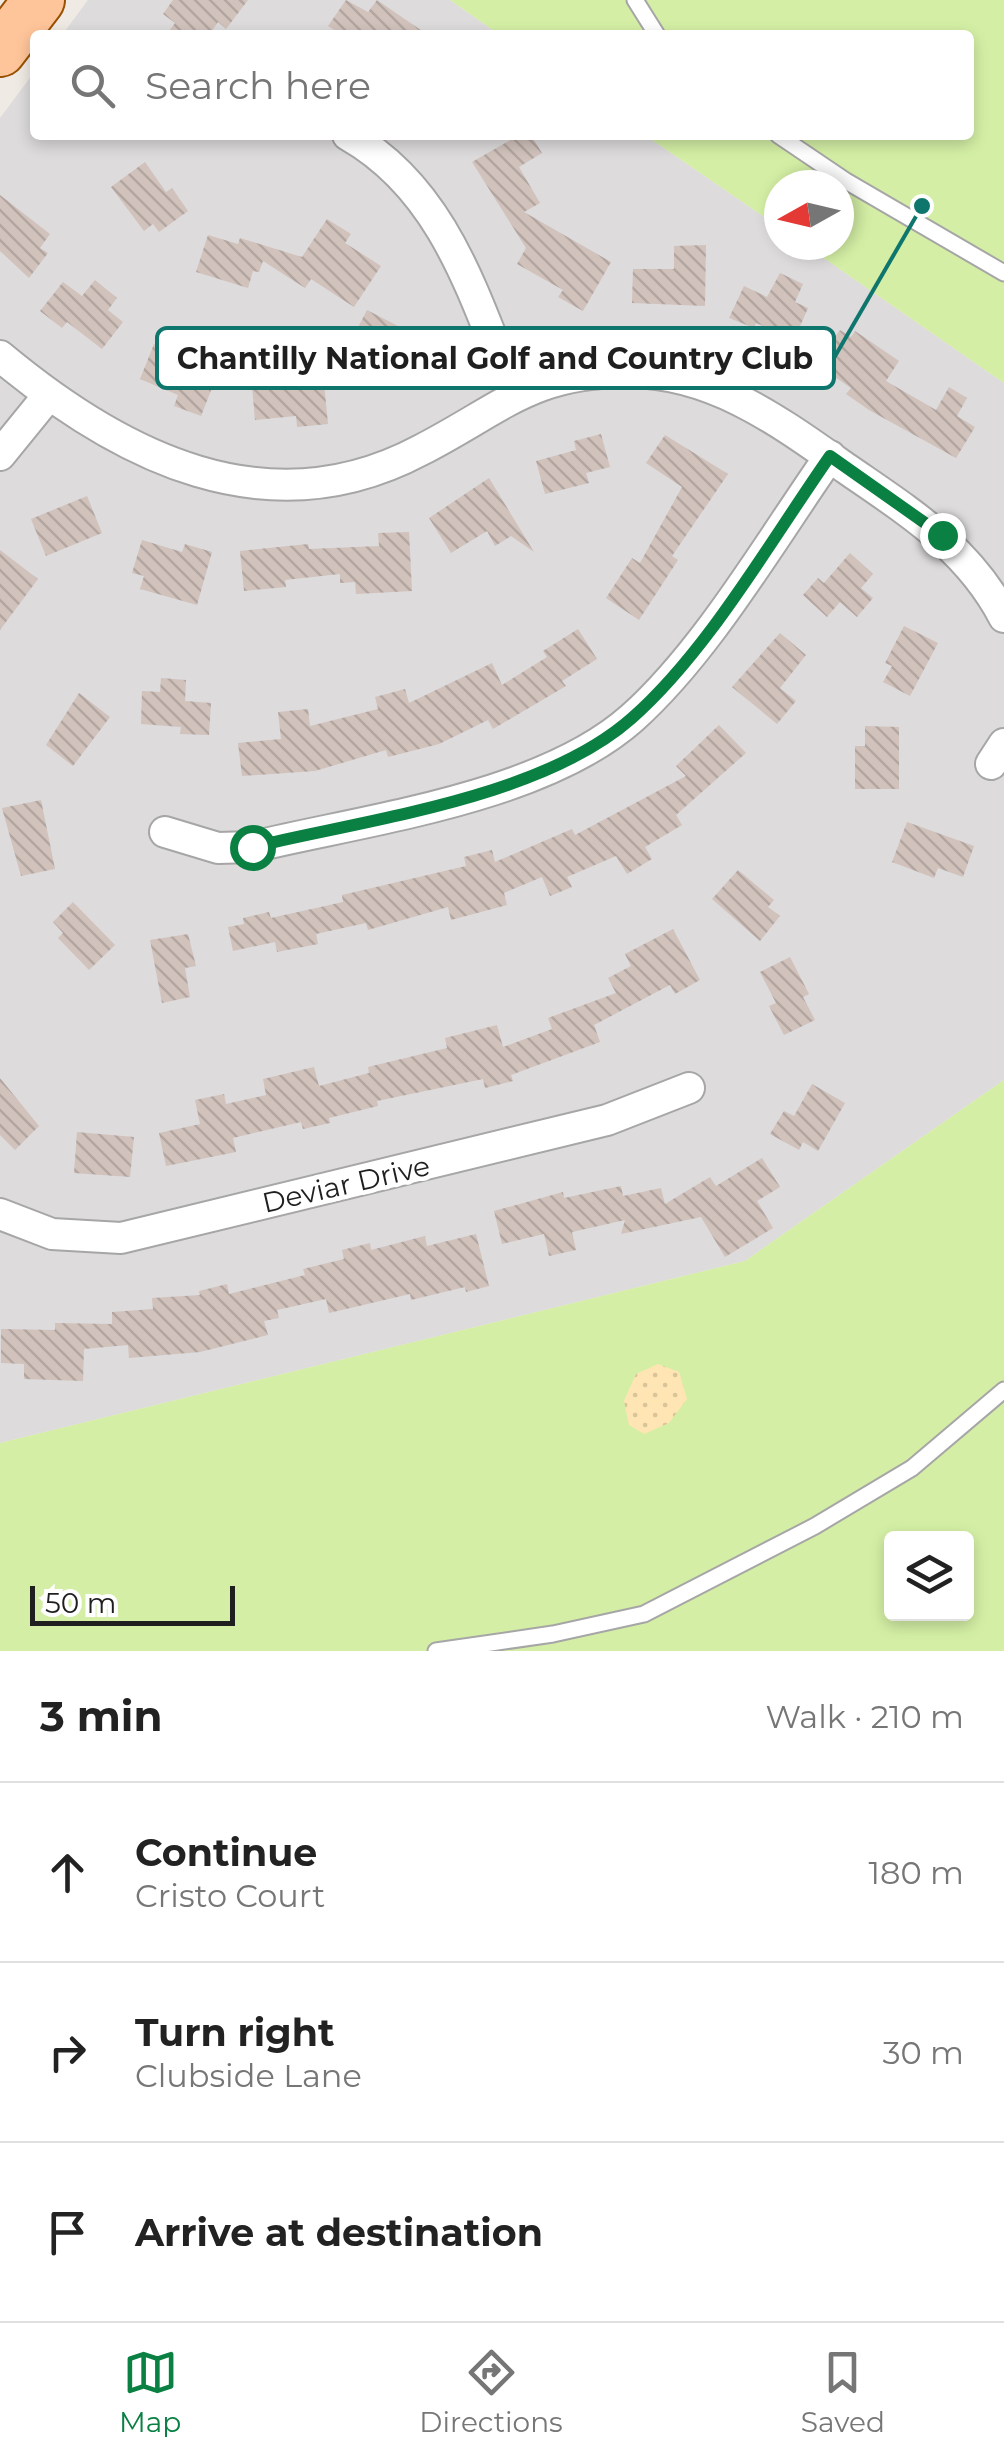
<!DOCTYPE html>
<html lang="en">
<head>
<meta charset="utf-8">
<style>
  :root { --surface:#fff; --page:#f2f2f2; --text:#222; --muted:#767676; --line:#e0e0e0; --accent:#0b8043 }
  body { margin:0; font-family:Montserrat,sans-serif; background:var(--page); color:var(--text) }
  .controls { position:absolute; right:30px; bottom:30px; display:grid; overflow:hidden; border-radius:10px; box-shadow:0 5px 15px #0003 }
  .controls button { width:90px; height:90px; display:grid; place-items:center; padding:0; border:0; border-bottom:2px solid var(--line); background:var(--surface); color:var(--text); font:50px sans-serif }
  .compass { position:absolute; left:764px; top:170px; width:90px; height:90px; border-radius:50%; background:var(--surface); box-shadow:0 5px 15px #0003; rotate:262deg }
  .scale { position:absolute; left:30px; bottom:25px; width:205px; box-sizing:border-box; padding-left:10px; border:5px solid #1f1f1f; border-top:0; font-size:28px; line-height:35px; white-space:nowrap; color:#1f1f1f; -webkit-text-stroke:8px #fff; paint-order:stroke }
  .stop { position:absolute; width:30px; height:30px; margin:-22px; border:8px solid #0b8043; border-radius:50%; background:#fff }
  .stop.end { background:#0b8043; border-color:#fff; box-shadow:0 2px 10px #0008 }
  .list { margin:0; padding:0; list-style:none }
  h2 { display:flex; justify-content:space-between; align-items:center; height:130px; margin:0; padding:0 40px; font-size:42px }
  h2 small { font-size:32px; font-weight:400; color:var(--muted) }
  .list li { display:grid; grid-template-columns:65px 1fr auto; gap:30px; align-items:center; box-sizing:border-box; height:180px; padding:0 40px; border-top:2px solid var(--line) }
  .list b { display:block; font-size:38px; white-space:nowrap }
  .list p { margin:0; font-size:32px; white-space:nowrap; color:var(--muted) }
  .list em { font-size:32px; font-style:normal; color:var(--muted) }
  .icon { flex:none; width:55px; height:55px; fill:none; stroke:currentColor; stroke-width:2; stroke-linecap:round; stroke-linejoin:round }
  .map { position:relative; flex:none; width:1004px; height:1651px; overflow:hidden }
  .search { position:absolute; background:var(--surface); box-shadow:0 5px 15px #0003; left:30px; right:30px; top:30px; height:110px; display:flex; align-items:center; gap:25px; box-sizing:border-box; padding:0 35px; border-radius:10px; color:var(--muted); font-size:38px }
  .sheet { height:670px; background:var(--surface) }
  nav { display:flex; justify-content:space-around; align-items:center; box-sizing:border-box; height:140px; border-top:2px solid var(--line); background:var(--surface); font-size:28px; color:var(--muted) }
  nav a { display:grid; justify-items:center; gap:5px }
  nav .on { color:var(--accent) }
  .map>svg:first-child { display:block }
  .residential { fill:#dddbdc }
  .grass { fill:#d4efa5; fill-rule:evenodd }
  .sand { fill:url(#sand-dots) }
  .building { fill:url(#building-back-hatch) }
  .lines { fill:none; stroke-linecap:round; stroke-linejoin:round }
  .lane-casing { stroke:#a6a6a6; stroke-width:19 }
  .street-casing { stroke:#a6a6a6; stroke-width:34 }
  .primary-casing { stroke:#995000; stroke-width:54 }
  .lane { stroke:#fff; stroke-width:15 }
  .street { stroke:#fff; stroke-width:30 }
  .primary { stroke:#ffc59a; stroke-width:50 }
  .route { stroke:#0b8043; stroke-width:12 }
  .labels { text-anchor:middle; stroke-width:9; stroke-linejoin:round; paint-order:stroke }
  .street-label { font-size:28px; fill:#1f1f1f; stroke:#fff }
  .leader { fill:none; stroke:#0f766e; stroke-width:4 }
  .callout-dot { fill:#0f766e; stroke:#fff; stroke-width:4 }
  .callout { fill:#fff; stroke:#0f766e; stroke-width:4 }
  .callout-label { font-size:30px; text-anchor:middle; font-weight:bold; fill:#1f1f1f }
</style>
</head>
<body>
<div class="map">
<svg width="1004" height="1651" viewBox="0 0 1004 1651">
  <defs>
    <pattern id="sand-dots" width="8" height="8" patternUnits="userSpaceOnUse" patternTransform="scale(2.5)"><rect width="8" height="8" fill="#ffe5b3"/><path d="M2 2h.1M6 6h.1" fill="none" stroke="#dac49a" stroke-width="1.8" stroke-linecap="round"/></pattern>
    <pattern id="building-back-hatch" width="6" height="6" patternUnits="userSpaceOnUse" patternTransform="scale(2.5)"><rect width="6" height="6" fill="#d1c2bc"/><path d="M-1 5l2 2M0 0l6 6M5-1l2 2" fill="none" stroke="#b3a6a1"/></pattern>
  </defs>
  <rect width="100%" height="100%" fill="#f0eae4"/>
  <g class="residential">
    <polygon points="88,0 450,0 500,35 62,35"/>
    <polygon points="35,71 35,135 645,135 779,227 779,245 805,245 1004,383 1004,1080 745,1261 0,1443 0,118"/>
  </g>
  <g class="grass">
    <polygon points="450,0 1004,0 1004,383 805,245 839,245 839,185 779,185 779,227 645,135 969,135 969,35 500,35"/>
    <path d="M1004,1080V1651H0V1443L745,1261ZM892,1538H966V1614H892Z"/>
  </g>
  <polygon class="sand" points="658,1364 679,1372 687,1399 669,1423 644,1434 629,1425 624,1401 636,1374"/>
  <g class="building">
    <polygon points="173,0 248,0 226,29 218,22 209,35 166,35 175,23 163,14"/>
    <polygon points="346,0 368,12 377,0 428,35 342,35 328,26"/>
    <polygon points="519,135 531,135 542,153 519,167 540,203 524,212 611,262 583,311 558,297 563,290 517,264 526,248 472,162"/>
    <polygon points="145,162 166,192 172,188 188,211 159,232 153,224 144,231 111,187"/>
    <polygon points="0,195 50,234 40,248 48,253 29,278 0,251"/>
    <polygon points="327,219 351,234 345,243 381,266 354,307 311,279 305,288 263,261 259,272 253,271 248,288 196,272 208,235 238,244 240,238 302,257"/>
    <polygon points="706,245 705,306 632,303 633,269 674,269 674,246"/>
    <polygon points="780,273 803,284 795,302 808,308 794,340 756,323 754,328 729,318 744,286 767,297"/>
    <polygon points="95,280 117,298 108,310 123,322 102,349 67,322 62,328 40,311 63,282 82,296"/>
    <polygon points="367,310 421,338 409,361 402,357 386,390 338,366"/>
    <polygon points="840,330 851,337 855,331 899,361 886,381 936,410 949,387 967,398 957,416 975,427 956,458 869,410 846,394 851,388 816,364"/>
    <polygon points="173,340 223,360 201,416 174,406 178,395 140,379 154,344 169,350"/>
    <polygon points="322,363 328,424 297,427 296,416 255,420 252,386 268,385 266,368"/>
    <polygon points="601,434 610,467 586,473 589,483 545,494 536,461 576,450 574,441"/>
    <polygon points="665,435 728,474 672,556 678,560 639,620 606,598 632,558 640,563 682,487 646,463"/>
    <polygon points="489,478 534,552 511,536 495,546 487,531 451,553 429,518"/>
    <polygon points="87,496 102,533 46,556 31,519"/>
    <polygon points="409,532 412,591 356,594 355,582 340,583 340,574 285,580 286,587 244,591 240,551 308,544 309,549 379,546 378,533"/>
    <polygon points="142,540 182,552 185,544 212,552 197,605 140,589 144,576 132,573"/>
    <polygon points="0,550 38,579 0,630"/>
    <polygon points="850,553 873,574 861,588 873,598 857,617 840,602 827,617 803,595 818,578 824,583"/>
    <polygon points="904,626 938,643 910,696 883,682 892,666 885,663"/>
    <polygon points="578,629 597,659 562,681 566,686 493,729 488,720 439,744 388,757 386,750 315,771 242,776 238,743 281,739 278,712 308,709 310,726 378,709 375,697 405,689 409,703 492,663 502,685 547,657 543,651"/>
    <polygon points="780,633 806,655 780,688 796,701 777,724 732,687"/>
    <polygon points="161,678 186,680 185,701 211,703 209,735 180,734 181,727 141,724 142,691 160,692"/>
    <polygon points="79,693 110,717 73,766 46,745"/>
    <polygon points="719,725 746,753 676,815 682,825 645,847 652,859 627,874 616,856 567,877 572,887 550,896 542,877 504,893 507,905 451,920 448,907 368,930 366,923 316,934 318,944 277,952 275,942 233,951 228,927 244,924 243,918 269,912 271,918 343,902 342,895 466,866 464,857 492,850 495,862 572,829 575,835 686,776 676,766"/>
    <polygon points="865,726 899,727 899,789 855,789 855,746 865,746"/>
    <polygon points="41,800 55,869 21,876 2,808"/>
    <polygon points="907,822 974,846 963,877 938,868 934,878 892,862"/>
    <polygon points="738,870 774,900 768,907 780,916 760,941 712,899"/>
    <polygon points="73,902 115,945 89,970 58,938 63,933 53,922"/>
    <polygon points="673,929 700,980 675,994 670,985 594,1025 600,1042 511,1075 513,1081 485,1088 483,1079 377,1101 378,1106 329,1118 330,1123 303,1129 301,1122 233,1138 236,1152 166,1166 159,1133 200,1124 195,1100 224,1094 226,1104 266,1095 263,1079 314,1067 319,1086 369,1073 368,1067 447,1048 445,1038 497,1025 503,1047 552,1029 548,1018 616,993 608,978 631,966 625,954"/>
    <polygon points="188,934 196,966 185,968 190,997 162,1003 150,940"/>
    <polygon points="790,957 809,994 803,997 815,1020 784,1035 769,1006 776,1003 760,972"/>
    <polygon points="0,1078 39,1126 15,1150 0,1135"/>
    <polygon points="812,1084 845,1103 818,1151 803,1142 799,1150 770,1134 784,1111 794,1116"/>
    <polygon points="77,1132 134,1137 130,1177 74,1173"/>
    <polygon points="762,1158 780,1187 757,1201 773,1228 725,1257 701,1217 621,1234 625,1220 572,1232 576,1250 549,1256 544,1234 502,1244 494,1211 563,1192 564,1198 621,1186 623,1196 661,1188 665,1204 710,1177 716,1186"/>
    <polygon points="476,1234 489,1286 466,1292 465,1287 411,1300 410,1294 329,1313 326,1299 277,1310 279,1318 264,1321 268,1335 200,1352 129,1358 128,1345 84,1349 83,1381 24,1379 24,1364 1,1363 1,1329 55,1330 55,1323 112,1324 112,1312 153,1309 152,1298 200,1295 199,1291 227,1284 229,1294 305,1275 303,1269 344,1259 342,1250 370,1243 371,1250 425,1236 427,1246"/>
  </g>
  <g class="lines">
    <g class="lane-casing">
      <g id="lane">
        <polyline points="635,0 657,35"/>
        <polyline points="778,135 846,181 1004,273"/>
        <polyline points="436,1651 553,1634 644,1614 815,1526 912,1468 1004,1390"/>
      </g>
    </g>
    <g class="street-casing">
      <g id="street">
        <path d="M348,135C445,190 474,297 514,394"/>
        <path d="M0,356C120,456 267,532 421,450C501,409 532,371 630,372C715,373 780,422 847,469C909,512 968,548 1004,617"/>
        <polyline points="0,455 48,396"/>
        <polyline points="991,764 1004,744"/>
        <path d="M165,832L218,848L252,847C368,819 542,798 632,718C707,651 771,540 830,456"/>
        <polyline points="0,1214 52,1234 121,1238 607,1120 689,1088"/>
      </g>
    </g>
    <g class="primary-casing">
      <polyline id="primary" points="0,51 39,0"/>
    </g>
    <use href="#lane" class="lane"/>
    <use href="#street" class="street"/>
    <use href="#primary" class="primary"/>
  </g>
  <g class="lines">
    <path class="route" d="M252,847C368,819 542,798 632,718C708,651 771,540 830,456L942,535"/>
  </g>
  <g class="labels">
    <g class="street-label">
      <text transform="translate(346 1184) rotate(-13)" y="10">Deviar Drive</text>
    </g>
  </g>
  <path class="leader" d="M922 206L834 358"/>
  <circle class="callout-dot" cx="922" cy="206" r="10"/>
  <rect class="callout" x="157" y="328" width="677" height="60" rx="10"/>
  <g class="callout-label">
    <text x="495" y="369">Chantilly National Golf and Country Club</text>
  </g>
</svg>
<div class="controls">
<button><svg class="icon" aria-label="layers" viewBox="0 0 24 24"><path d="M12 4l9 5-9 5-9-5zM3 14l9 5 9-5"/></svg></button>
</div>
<svg class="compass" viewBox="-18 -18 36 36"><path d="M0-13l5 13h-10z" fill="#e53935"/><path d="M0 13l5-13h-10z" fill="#767676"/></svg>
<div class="scale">50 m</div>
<div class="stop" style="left:252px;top:847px"></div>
<div class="stop end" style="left:942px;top:535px"></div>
<div class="search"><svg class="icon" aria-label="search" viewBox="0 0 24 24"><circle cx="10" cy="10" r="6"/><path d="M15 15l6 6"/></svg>Search here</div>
</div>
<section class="sheet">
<h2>3 min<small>Walk · 210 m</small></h2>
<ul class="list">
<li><svg class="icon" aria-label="ahead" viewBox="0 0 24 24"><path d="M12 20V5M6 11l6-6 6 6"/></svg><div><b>Continue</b><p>Cristo Court</p></div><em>180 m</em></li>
<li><svg class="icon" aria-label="right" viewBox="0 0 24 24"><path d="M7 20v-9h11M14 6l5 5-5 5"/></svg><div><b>Turn right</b><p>Clubside Lane</p></div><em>30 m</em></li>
<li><svg class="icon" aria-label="arrive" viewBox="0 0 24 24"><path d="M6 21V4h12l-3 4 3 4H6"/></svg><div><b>Arrive at destination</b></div></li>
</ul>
</section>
<nav>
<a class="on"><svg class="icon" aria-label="map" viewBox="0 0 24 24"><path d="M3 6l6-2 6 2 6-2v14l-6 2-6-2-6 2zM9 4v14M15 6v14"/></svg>Map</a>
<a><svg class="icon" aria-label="directions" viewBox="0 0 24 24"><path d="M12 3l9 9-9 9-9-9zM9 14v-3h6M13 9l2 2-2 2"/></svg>Directions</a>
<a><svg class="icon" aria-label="saved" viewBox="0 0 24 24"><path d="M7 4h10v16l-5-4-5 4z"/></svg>Saved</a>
</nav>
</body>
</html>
